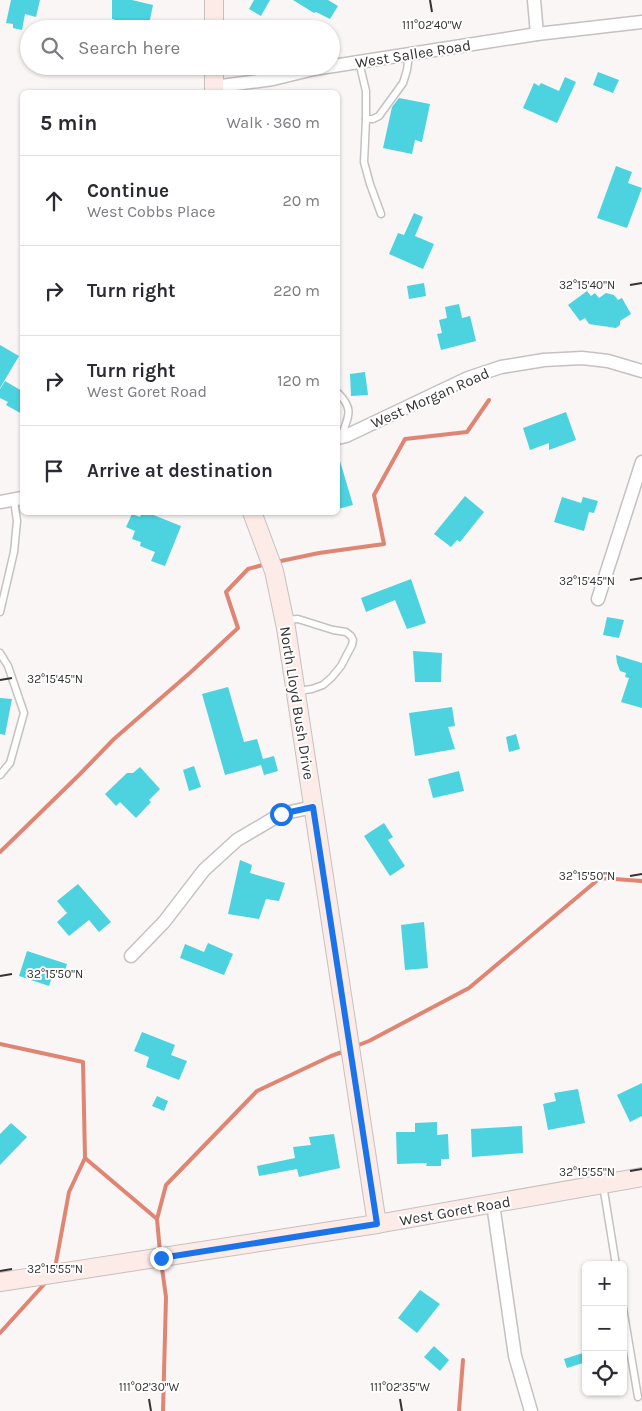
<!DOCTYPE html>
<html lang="en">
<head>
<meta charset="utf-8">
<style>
  :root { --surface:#fff; --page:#f2f2f3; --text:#2b2b33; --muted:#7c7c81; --line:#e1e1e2 }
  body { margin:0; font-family:Karla,sans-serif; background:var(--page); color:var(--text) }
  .controls { position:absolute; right:15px; bottom:15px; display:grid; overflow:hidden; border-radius:8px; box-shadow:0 1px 4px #0004 }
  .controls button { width:45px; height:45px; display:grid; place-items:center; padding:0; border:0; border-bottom:1px solid var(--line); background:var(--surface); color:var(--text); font:25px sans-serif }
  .stop { position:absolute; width:15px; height:15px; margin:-11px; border:4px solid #1a73e8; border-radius:50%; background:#fff }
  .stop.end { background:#1a73e8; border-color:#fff; box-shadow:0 1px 5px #0008 }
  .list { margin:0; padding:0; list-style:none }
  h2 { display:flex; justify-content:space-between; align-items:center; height:65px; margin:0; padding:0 20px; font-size:21px }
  h2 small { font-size:16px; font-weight:400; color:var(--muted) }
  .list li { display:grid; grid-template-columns:32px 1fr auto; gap:15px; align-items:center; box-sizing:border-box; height:90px; padding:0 20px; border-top:1px solid var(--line) }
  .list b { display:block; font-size:19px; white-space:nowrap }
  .list p { margin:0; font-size:16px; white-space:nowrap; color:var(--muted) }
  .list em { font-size:16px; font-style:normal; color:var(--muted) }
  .icon { flex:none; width:28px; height:28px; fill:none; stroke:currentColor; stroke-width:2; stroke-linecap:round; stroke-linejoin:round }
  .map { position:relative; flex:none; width:642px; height:1411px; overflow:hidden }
  .search { position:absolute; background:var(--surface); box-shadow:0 1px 4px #0004; left:20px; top:20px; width:320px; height:55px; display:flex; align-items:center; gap:12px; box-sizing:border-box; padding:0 18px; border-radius:28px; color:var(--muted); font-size:19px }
  .panel { position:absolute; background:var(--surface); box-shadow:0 1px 4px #0004; left:20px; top:90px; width:320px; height:425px; border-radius:8px }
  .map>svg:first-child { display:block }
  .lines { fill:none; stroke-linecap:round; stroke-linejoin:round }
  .stream { stroke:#df8573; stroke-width:4 }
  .building { fill:#4dd2df }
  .lane-casing { stroke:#c5c1c0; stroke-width:9 }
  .street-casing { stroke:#c5c1c0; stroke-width:15 }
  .secondary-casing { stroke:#c5c1c0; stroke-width:20 }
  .lane { stroke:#fff; stroke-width:6 }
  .street { stroke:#fff; stroke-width:12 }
  .secondary { stroke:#fdebe7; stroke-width:18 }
  .route { stroke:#1a73e8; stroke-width:6 }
  .ticks { fill:none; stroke:#343232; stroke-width:2 }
  .labels { text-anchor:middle; stroke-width:4; stroke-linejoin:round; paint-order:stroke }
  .street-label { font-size:15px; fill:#343232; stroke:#fff }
  .ticks-label { font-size:12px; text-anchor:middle; fill:#343232; stroke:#fff; stroke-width:4; stroke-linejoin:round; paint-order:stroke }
</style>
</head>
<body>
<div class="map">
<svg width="642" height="1411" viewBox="0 0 642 1411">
  <rect width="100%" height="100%" fill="#faf6f5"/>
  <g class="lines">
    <g class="stream">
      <polyline points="276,562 319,553 384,544 374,495 405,439 467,432 489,400"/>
      <polyline points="0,852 79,775 114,739 192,671 238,628 226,592 248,569 266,564"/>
      <polyline points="0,1044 83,1062 85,1158 157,1219"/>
      <polyline points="356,1046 369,1041 469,988 600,878 642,881"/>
      <polyline points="160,1252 157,1219 166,1185 257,1091 331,1056 345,1051"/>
      <polyline points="161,1261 166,1297 163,1411"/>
      <polyline points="55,1268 69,1192 85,1158"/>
      <polyline points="0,1333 48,1280"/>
      <polyline points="459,1411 463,1360"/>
    </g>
  </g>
  <g class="building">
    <polygon points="11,0 40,0 36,17 25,14 22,30 13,28 13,24 6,23"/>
    <polygon points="112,0 132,0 153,5 148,29 124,29 125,23 112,19"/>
    <polygon points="254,0 270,0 261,16 249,9"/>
    <polygon points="293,0 328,0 338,6 330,19 316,12 314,13"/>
    <polygon points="598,72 619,80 613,93 593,85"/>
    <polygon points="565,77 576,82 557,123 523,108 534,83 539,86 541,83 559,91"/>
    <polygon points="399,98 430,104 422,142 415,140 412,154 383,148 392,107"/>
    <polygon points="616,166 632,172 628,183 642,188 627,228 597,218"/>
    <polygon points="414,213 423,217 415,236 434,244 423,269 389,254 398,233 404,235"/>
    <polygon points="424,283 426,296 409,299 407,286"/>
    <polygon points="587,291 591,296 595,293 599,298 606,293 614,295 618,300 622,298 631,314 620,321 620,325 616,328 589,324 585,318 580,321 568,305"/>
    <polygon points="459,304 462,318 470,316 476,341 441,350 437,334 442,333 439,320 447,318 445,307"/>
    <polygon points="0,345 19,356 0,388"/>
    <polygon points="365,372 368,395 351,396 350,374"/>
    <polygon points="5,381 22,391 22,414 6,405 8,402 0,398 0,389"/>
    <polygon points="566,412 576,440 549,450 549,443 530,450 523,428"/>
    <polygon points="340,461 353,505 338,509 338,462"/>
    <polygon points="465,496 484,512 460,542 457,540 451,547 434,534"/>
    <polygon points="562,497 581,503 583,497 598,501 594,513 589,512 584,531 554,522"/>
    <polygon points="142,512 146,512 181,526 165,566 151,561 155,552 140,546 141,542 132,539 135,531 126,527 132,514 140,517"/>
    <polygon points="411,579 426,623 407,629 395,600 366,612 361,598"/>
    <polygon points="607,617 624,620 619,638 603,635"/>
    <polygon points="413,651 442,653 441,682 415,682"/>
    <polygon points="616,655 642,663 642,708 621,702 629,678 625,677 626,673 620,671 617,663"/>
    <polygon points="228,687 244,742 257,739 263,759 274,756 278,771 264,775 261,765 225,775 202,694"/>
    <polygon points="0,698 12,699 5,735 0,734"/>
    <polygon points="452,707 455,726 448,727 455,749 415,756 409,713"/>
    <polygon points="516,734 520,749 509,752 506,737"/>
    <polygon points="194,766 201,787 189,791 183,770"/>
    <polygon points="140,767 160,789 149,800 151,802 136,818 120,802 116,806 105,794 127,773 133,773"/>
    <polygon points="459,771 464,791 433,798 428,779"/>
    <polygon points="384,823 393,837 388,840 405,866 390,876 364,836"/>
    <polygon points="240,860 252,865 250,873 285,883 279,901 266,899 259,919 228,914"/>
    <polygon points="78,884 111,922 99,932 89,920 69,936 57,922 67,913 57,901"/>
    <polygon points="424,922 428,968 405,970 401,925"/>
    <polygon points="208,943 233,954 224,975 180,958 185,944 204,952"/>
    <polygon points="27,951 67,964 64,974 54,971 49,986 19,976"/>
    <polygon points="142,1032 175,1045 171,1055 187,1061 179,1080 146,1067 149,1057 134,1051"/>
    <polygon points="642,1083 642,1116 630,1122 617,1095"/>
    <polygon points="578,1089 585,1123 548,1130 543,1104 556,1101 554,1093"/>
    <polygon points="157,1096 168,1101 164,1111 152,1106"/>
    <polygon points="437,1122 437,1135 448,1134 449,1159 441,1159 441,1166 426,1166 427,1163 397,1164 396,1132 415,1132 415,1123"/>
    <polygon points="11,1123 27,1137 0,1165 0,1134"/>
    <polygon points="522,1126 523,1153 472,1157 471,1129"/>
    <polygon points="334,1134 340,1168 299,1177 297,1169 259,1176 257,1166 295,1158 293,1147 311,1145 309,1137"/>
    <polygon points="420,1290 440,1304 417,1333 398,1318"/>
    <polygon points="434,1346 449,1360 440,1371 424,1357"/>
    <polygon points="586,1352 586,1362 567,1368 564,1359"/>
  </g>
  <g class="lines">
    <g class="lane-casing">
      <g id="lane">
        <polyline points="359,62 366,91 366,119 364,162 370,184 381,214"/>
        <polyline points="366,119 373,119 379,116 403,83 407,70 409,55"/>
        <path d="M338,393C355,410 348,417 341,437"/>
        <polyline points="0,612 14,552 17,521 14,500"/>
        <polyline points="286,620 298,619 333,630 346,632 351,636 353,640 352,645 341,666 332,677 323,685 312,689 297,691"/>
        <polyline points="0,653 8,666 24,713 10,763 0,775"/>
        <polyline points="603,1185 616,1265"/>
        <polyline points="623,1308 638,1397"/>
      </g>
    </g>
    <g class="street-casing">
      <g id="street">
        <polyline points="534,0 537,34"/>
        <polyline points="214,87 273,79 314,69 537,34 642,22"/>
        <polyline points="338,438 346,436 468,378 501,367 544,360 582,358 608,361 642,371"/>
        <polyline points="0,502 22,498"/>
        <polyline points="598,599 642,462"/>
        <polyline points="131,956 164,922 204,870 237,840 281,814 313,807"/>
        <polyline points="493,1204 515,1356 531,1411"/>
      </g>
    </g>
    <g class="secondary-casing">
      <g id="secondary">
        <polyline points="214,29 214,0"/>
        <polyline points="214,66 214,92"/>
        <polyline points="252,512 274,571 286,628 377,1224"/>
        <polyline points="0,1282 377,1224 642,1177"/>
      </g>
    </g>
    <use href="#lane" class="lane"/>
    <use href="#street" class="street"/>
    <use href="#secondary" class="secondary"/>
  </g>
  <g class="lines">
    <polyline class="route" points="161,1258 377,1224 313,807 281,814"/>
  </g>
  <path class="ticks" d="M430,0L432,12M630,285L642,283M630,580L642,578M0,680L12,678M630,876L642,874M0,976L12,974M630,1171L642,1169M0,1271L12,1269M149,1399L151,1411M400,1399L402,1411"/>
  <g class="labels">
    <g class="street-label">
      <text transform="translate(413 54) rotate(-9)" y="5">West Sallee Road</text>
      <text transform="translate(430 398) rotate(-24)" y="5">West Morgan Road</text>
      <text transform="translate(297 703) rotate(81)" y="5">North Lloyd Bush Drive</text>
      <text transform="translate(455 1211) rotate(-10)" y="5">West Goret Road</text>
    </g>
  </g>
  <g class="ticks-label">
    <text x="432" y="29">111°02'40"W</text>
    <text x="587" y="289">32°15'40"N</text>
    <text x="587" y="585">32°15'45"N</text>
    <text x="55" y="683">32°15'45"N</text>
    <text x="587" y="880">32°15'50"N</text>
    <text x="55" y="978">32°15'50"N</text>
    <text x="587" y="1176">32°15'55"N</text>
    <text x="55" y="1273">32°15'55"N</text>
    <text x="149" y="1391">111°02'30"W</text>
    <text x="400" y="1391">111°02'35"W</text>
  </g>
</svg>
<div class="controls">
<button>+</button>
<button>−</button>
<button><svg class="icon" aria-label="locate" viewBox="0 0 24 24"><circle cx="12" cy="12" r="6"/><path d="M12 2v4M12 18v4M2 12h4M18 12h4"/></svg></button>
</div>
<div class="stop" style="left:281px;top:814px"></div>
<div class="stop end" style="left:161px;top:1258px"></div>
<div class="search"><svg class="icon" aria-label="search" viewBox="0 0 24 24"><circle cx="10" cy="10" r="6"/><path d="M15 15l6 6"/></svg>Search here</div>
<section class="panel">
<h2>5 min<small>Walk · 360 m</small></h2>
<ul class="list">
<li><svg class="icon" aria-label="ahead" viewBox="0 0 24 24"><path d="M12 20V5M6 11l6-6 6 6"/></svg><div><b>Continue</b><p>West Cobbs Place</p></div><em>20 m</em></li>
<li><svg class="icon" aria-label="right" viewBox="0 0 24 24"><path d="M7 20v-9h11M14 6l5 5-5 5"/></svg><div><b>Turn right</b></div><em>220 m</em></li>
<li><svg class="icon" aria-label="right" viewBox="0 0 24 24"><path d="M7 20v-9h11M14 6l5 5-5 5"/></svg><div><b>Turn right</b><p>West Goret Road</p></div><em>120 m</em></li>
<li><svg class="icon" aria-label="arrive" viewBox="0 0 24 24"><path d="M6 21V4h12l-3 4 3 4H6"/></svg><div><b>Arrive at destination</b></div></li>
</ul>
</section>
</div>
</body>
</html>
